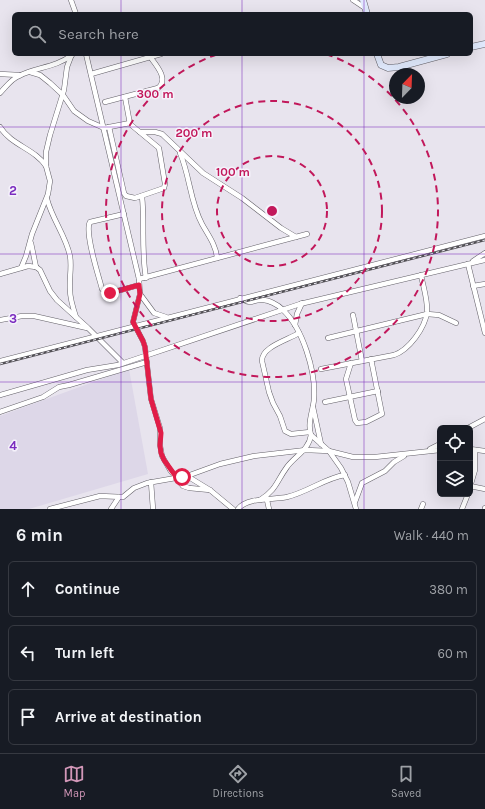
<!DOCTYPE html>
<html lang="en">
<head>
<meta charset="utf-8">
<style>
  :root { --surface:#171b24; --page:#20242c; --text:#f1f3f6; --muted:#9ea1a6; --line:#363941; --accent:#d297b8 }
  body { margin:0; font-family:Karla,sans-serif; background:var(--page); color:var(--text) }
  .controls { position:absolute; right:12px; bottom:12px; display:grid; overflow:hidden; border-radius:6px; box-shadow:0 4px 16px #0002 }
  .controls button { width:36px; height:36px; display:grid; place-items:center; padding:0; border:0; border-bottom:1px solid var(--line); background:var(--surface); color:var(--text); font:20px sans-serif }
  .compass { position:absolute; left:389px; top:68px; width:36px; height:36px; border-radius:50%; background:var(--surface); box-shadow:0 4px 16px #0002; rotate:23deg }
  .stop { position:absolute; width:12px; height:12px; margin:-9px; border:3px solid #e11d48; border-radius:50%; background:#fff }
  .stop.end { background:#e11d48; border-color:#fff; box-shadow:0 1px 4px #0008 }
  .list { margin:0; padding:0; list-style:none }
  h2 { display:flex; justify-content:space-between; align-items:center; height:52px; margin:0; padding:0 16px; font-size:17px }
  h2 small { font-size:13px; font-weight:400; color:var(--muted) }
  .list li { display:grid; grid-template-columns:26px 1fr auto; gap:12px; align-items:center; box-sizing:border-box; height:56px; margin:0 8px 8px; padding:0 8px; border:1px solid var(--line); border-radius:6px }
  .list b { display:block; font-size:15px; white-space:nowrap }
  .list em { font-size:13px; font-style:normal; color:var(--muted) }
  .icon { flex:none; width:22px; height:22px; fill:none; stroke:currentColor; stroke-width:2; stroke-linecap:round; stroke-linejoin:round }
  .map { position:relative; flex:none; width:485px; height:509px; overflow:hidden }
  .search { position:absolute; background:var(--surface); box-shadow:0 4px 16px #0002; left:12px; right:12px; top:12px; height:44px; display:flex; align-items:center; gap:10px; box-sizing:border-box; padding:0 14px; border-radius:6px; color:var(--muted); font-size:15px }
  .sheet { height:244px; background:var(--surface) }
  nav { display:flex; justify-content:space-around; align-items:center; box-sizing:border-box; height:56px; border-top:1px solid var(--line); background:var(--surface); font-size:11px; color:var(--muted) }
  nav a { display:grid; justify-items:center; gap:2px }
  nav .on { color:var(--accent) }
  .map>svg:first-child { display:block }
  .built { fill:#ddd7e8 }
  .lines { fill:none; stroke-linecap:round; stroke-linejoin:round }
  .minor-casing { stroke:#636068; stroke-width:5.5 }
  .secondary-casing { stroke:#636068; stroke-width:7 }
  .minor { stroke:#fff; stroke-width:4.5 }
  .secondary { stroke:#e2ebfe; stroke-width:6 }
  .rail-casing { stroke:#525055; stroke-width:2.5 }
  .rail { stroke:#f5f2fb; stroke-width:1; stroke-dasharray:3; stroke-linecap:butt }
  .route { stroke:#e11d48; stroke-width:5 }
  .grid { fill:none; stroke:#7b2cbf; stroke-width:1; stroke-opacity:0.55 }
  .ring { fill:none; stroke:#c2185b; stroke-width:2; stroke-dasharray:7 5 }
  .grid-label { font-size:13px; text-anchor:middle; font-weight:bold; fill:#7b2cbf; stroke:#f5f2fb; stroke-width:3; stroke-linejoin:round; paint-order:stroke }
  .centre { fill:#c2185b; stroke:#f5f2fb; stroke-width:2 }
  .ring-label { font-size:12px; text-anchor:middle; font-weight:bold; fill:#c2185b; stroke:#f5f2fb; stroke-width:3; stroke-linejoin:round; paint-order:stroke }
</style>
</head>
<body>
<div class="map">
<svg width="485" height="509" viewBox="0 0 485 509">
  <rect width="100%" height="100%" fill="#e8e4ee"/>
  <polygon class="built" points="129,369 148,474 29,509 0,509 0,416"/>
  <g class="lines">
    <g class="minor-casing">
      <g id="minor">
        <polyline points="71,0 76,14"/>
        <polyline points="353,0 365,8"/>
        <polyline points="86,54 139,279 140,294 133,322 143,341 145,347 151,399 160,428 160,445 162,456 170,470 183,486 189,488 210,490"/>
        <polyline points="30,72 40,75 50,83 63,95 74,111 88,121 104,128 130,123"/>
        <polyline points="0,74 19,75"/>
        <polyline points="91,74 161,54"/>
        <path d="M0,93C6,87 11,79 19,76C35,67 55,68 72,55"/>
        <path d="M105,102L158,88C169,80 157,66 151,58"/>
        <path d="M0,127C11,145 35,149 46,166"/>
        <polyline points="109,127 124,193 126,196 135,198 164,188 165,184 159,148 130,124 125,97"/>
        <polyline points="140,132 155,132 162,134 203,173 242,198 281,228 296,237"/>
        <path d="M180,153C190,176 190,202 202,224C208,235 216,245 217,258"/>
        <path d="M142,196C145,224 141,250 146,278"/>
        <path d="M47,199C52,219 66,236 70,256C72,267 69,279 70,290C70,299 73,308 76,317"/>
        <path d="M124,214L90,222C84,232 99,277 102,289C109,296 130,287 139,285"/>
        <polyline points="31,243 36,267 40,270 50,291 57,300 88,328 123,363"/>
        <polyline points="473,261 485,253"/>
        <polyline points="468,264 485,333"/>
        <polyline points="21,268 26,256 32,234 48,194 50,181 46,166 46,152 50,135 64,90 67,67 72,54"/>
        <polyline points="0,274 28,266 36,267"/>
        <polyline points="139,279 307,234"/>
        <polyline points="473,286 485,284"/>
        <polyline points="140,294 154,313 166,317"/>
        <path d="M240,298C254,306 251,299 263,300C269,300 278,305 282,309C303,328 316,372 314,399C313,411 307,423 311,435L329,451L341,468L348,482L356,509"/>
        <polyline points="353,315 362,361"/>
        <polyline points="0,320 22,316 34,316 87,328"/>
        <polyline points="295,325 297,314 302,303"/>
        <path d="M299,333C288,340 261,347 262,361L269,392L273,403L280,416L285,431L291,434L310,432"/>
        <polyline points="328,338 427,314 439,315 456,323"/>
        <polyline points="0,361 485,236"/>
        <polyline points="351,363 346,379 355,420 357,423 366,422 382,414 371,359"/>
        <path d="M321,369L394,355C409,350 425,328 427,312C428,300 423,286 421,275"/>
        <polyline points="0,395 87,370 118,365 300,304 485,260"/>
        <polyline points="325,402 378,391"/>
        <polyline points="313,407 321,444"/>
        <polyline points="0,412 43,397 59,387 69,385 147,362"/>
        <polyline points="468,428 485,419"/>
        <polyline points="430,449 440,444"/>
        <polyline points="470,449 485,451"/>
        <polyline points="187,476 210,490 233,509"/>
        <polyline points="151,482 153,509"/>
        <polyline points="470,486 485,489"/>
        <polyline points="470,487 475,470 475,450"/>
        <path d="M260,500C277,489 276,482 287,467C295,456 309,450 311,435"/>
        <polyline points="267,500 269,509"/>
        <polyline points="355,502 362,483 385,471 394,462 404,456"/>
        <polyline points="50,509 100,496 123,497 134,488 147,483 187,476 220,464 254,456 306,450 329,451 353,457 375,457 440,450"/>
        <polyline points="111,509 119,497"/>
        <path d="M238,509C247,497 273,500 287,497C308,492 325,478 345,475"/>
        <polyline points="421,509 423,504"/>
        <polyline points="462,509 468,494"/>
        <polyline points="485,509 485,508"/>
      </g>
    </g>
    <g class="secondary-casing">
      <g id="secondary">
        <polyline points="363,0 367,14"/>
        <polyline points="471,47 485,44"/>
        <polyline points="377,54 381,65 388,68 399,67 447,54"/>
      </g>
    </g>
    <use href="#minor" class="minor"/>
    <use href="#secondary" class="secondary"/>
    <g class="rail-casing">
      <polyline id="rail" points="0,364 485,240"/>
    </g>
    <use href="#rail" class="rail"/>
  </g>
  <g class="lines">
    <polyline class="route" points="110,293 139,285 140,294 133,322 143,341 145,347 151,399 161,433 160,445 161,453 164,460 177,478 182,477"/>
  </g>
  <path class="grid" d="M121,0V14M242,0V14M364,0V14M121,54V509M242,54V509M364,54V509M0,127H485M0,254H485M0,382H485"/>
  <g class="ring">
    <circle cx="272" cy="211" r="55"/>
    <circle cx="272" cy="211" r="110"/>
    <path d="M326 54A166 166 0 1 1 218 54"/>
  </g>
  <g class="grid-label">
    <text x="13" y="195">2</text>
    <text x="13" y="323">3</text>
    <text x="13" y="450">4</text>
  </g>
  <circle cx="272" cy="211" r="6" class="centre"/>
  <g class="ring-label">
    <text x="155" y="98">300 m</text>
    <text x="194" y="137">200 m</text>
    <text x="233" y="176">100 m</text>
  </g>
</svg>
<div class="controls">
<button><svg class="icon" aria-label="locate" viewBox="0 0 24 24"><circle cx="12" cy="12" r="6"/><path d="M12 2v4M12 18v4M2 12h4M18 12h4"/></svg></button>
<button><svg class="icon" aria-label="layers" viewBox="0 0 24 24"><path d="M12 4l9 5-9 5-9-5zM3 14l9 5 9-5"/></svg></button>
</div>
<svg class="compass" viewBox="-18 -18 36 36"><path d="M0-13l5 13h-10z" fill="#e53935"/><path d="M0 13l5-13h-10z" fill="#9ea1a6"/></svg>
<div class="stop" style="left:182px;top:477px"></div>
<div class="stop end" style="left:110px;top:293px"></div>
<div class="search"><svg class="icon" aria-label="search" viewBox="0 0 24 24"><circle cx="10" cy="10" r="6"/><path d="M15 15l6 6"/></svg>Search here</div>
</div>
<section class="sheet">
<h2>6 min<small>Walk · 440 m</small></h2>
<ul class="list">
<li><svg class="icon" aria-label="ahead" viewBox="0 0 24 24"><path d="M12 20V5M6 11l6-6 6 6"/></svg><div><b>Continue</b></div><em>380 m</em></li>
<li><svg class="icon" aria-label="left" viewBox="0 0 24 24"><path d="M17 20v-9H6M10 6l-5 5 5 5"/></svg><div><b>Turn left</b></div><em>60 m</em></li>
<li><svg class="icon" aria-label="arrive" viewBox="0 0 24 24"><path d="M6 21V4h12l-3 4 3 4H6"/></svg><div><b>Arrive at destination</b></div></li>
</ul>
</section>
<nav>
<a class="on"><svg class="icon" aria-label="map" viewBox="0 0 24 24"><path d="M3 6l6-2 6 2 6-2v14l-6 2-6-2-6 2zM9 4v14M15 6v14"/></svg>Map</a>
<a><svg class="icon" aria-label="directions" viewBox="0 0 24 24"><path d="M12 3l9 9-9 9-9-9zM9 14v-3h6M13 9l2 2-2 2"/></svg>Directions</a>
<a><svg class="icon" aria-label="saved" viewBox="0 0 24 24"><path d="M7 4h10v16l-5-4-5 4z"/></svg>Saved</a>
</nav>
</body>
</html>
